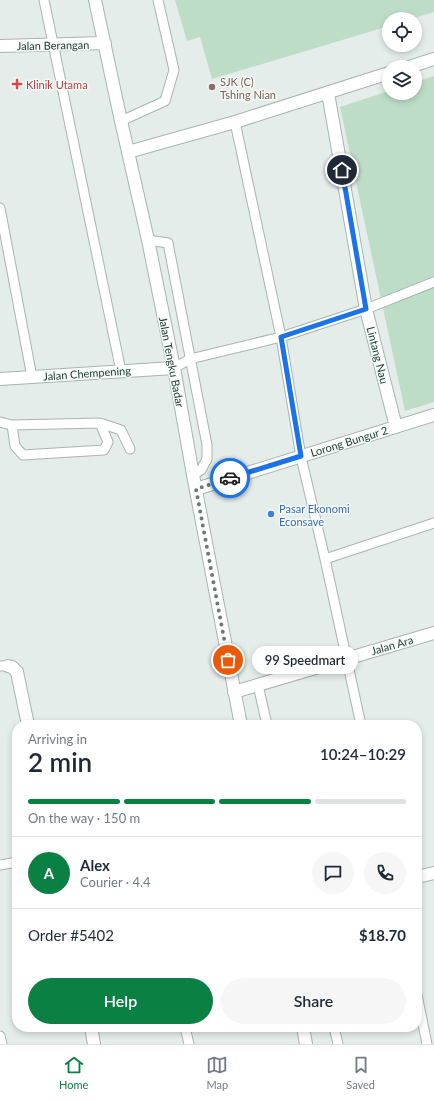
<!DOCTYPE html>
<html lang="en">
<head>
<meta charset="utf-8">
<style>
  :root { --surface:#fff; --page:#f6f6f7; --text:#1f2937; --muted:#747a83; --line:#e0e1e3; --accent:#0b8043 }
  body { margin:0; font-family:Lato,sans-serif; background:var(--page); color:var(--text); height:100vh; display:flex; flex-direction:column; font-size:15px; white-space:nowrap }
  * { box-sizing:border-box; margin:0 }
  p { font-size:13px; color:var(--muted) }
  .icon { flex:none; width:22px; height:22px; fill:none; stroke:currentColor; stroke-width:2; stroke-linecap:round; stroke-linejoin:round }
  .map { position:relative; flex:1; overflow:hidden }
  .panel { position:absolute; left:12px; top:720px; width:410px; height:312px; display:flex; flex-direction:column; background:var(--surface); border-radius:16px; box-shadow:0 2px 6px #0003 }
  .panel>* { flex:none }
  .buttons { position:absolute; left:382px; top:12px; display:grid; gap:8px }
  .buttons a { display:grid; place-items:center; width:40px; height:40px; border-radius:50%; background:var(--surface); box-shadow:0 2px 6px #0003; font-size:20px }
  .pin { position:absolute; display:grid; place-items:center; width:34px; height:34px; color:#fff; margin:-17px; border:2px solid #fff; border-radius:50%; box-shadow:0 1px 4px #0007 }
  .courier { position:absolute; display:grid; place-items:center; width:40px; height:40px; margin:-20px; border:3px solid #1a73e8; border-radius:50%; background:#fff; color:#222; box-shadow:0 1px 5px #0007 }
  .bubble { position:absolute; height:28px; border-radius:14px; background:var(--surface); box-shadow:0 2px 6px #0003; font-size:13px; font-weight:600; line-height:28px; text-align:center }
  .headline em { font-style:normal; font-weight:600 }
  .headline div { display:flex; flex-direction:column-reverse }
  .headline { display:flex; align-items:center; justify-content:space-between; height:68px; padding:0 16px }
  h1 { font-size:26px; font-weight:600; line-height:30px }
  .bar { display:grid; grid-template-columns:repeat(4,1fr); gap:6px 4px; align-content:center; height:48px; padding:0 16px }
  .bar i { height:5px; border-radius:3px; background:var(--line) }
  .bar .on { background:var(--accent) }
  .bar p { grid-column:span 4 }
  .line { display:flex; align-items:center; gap:10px; padding:0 16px; border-top:1px solid var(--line) }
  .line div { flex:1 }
  .round { display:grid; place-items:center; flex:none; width:42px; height:42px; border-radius:21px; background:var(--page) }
  .button { display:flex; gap:8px; margin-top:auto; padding:8px 16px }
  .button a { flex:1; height:46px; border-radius:24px; background:var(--accent); color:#fff; font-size:16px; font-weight:600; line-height:46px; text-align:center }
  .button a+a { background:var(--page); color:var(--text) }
  .dock { display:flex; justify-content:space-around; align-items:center; height:56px; border-top:1px solid var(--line); background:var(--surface); font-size:11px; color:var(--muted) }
  .dock a { display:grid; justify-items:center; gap:2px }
  .dock .on { color:var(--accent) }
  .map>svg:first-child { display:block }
  .grass { fill:#beddc7 }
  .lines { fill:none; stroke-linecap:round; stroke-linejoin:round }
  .service-casing { stroke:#a7b5b0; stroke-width:11 }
  .minor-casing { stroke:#a7b5b0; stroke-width:14 }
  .service { stroke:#fff; stroke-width:9 }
  .minor { stroke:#fff; stroke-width:12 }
  .done { stroke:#677b76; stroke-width:4; stroke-dasharray:0 7.2 }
  .route { stroke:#1a73e8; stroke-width:5 }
  .health-dot { fill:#e0444e; stroke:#f5faf7; stroke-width:1.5 }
  .education-dot { fill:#8d6e63; stroke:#f5faf7; stroke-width:1.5 }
  .shop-dot { fill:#3f7fe0; stroke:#f5faf7; stroke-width:1.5 }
  .labels { text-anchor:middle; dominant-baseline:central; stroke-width:3; stroke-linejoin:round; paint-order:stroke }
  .street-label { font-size:11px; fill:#243e38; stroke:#f5faf7 }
  .education-label { font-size:11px; fill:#785e54; stroke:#f5faf7; text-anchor:start }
  .health-label { font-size:11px; fill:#be3a42; stroke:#f5faf7; text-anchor:start }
  .shop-label { font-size:11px; fill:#366cbe; stroke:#f5faf7; text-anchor:start }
</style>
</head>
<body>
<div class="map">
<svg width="434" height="1044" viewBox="0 0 434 1044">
  <rect width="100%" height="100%" fill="#e4ede9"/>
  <path class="grass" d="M 175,0 L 434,0 L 434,12 L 411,19 L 389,19 L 389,26 L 212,79 L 200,37 L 187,41 Z
    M 434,76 L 434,402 L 405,411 L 340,107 L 389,91 L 389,93 L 415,93 L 415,82 Z"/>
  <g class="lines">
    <defs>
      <path id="service" d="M 44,0 L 121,371
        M 121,121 L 165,101 L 174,70 L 158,0
        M 235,122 L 281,337 L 301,457 L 325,559 L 361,725
        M 0,208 L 32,377
        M 148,240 L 168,243 L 207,445 L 207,459 L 201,470 L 193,475
        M 174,368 L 190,359 L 281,337 L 366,309 L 434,282
        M 0,422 L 12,425 L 100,423 L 121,430 L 130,449
        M 12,425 L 15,446 L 23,455 L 104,450 L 108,442 L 100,423
        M 325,559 L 434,523
        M 0,666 L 8,666
        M 258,685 L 267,725
        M 0,865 L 17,862
        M 417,995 L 427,1044
        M 185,1027 L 189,1044
        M 334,1027 L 338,1044
        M 0,1036 L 2,1044"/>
      <path id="minor" d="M 95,0 L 121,121 L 148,240 L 174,368 L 193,475 L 241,725
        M 0,46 L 105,43
        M 409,67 L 434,59
        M 328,93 L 366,309 L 396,427
        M 128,152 L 235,122 L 389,73
        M 0,379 L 174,368
        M 196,489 L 434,415
        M 8,666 L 12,667 L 17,672 L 28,725
        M 234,692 L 434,633
        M 417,877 L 434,873
        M 91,1027 L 94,1044
        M 303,1027 L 306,1044"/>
    </defs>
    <use href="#service" class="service-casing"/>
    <use href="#minor" class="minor-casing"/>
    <use href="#service" class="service"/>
    <use href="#minor" class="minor"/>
  </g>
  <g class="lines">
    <path class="done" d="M 228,660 L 196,489 L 230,478"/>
    <path class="route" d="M 230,478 L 301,456 L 281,337 L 366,309 L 342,170"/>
  </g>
  <path class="health-dot" d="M15 78h4v4h4v4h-4v4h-4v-4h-4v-4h4z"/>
  <circle class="education-dot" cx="212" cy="87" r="4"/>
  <circle class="shop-dot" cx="271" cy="514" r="4"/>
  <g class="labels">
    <g class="street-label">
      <text transform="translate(53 45) rotate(-1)">Jalan Berangan</text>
      <text transform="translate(378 355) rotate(76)">Lintang Nau</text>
      <text transform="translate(172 362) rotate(79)">Jalan Tengku Badar</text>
      <text transform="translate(87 373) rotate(-4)">Jalan Chempening</text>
      <text transform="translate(349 441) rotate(-17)">Lorong Bungur 2</text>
      <text transform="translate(392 645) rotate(-16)">Jalan Ara</text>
    </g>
    <g class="education-label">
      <text x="220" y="81">SJK (C)<tspan x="220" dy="13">Tshing Nian</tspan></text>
    </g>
    <g class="health-label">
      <text x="26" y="84">Klinik Utama</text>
    </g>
    <g class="shop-label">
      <text x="279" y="508">Pasar Ekonomi<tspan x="279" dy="13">Econsave</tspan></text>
    </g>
  </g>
</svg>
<div class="buttons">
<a><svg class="icon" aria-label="locate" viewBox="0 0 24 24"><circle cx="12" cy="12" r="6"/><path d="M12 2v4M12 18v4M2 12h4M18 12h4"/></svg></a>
<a><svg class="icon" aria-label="layers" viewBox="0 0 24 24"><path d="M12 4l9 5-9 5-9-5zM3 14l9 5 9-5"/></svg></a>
</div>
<div class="pin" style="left:228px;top:660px;background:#ea580c"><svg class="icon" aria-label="bag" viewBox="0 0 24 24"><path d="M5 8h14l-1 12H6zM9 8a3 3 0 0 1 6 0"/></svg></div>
<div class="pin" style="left:342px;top:170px;background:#1f2937"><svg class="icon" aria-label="home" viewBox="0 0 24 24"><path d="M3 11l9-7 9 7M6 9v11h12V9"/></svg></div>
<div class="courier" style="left:230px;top:478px"><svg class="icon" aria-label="car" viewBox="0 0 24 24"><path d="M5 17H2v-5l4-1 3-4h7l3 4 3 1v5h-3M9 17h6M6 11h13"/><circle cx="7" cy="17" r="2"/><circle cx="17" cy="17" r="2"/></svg></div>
<div class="bubble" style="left:252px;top:646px;width:106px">99 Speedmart</div>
<section class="panel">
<div class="headline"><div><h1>2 min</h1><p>Arriving in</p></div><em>10:24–10:29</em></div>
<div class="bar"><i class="on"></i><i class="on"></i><i class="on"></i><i></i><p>On the way · 150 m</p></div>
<div class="line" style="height:72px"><b class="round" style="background:var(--accent);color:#fff">A</b><div><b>Alex</b><p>Courier · 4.4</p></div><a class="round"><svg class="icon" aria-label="chat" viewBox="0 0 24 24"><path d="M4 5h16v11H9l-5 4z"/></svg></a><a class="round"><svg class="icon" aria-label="phone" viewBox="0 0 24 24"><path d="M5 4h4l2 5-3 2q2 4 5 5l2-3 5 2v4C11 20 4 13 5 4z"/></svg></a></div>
<div class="line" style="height:52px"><div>Order #5402</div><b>$18.70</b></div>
<div class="button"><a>Help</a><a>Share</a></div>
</section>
</div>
<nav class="dock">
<a class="on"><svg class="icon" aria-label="home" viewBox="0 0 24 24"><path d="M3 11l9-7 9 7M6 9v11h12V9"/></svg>Home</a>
<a><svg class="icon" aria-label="map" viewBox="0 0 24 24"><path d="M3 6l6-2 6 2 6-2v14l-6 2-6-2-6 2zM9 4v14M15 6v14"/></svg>Map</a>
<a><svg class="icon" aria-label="saved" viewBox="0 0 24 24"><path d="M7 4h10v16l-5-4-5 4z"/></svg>Saved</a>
</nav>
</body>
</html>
